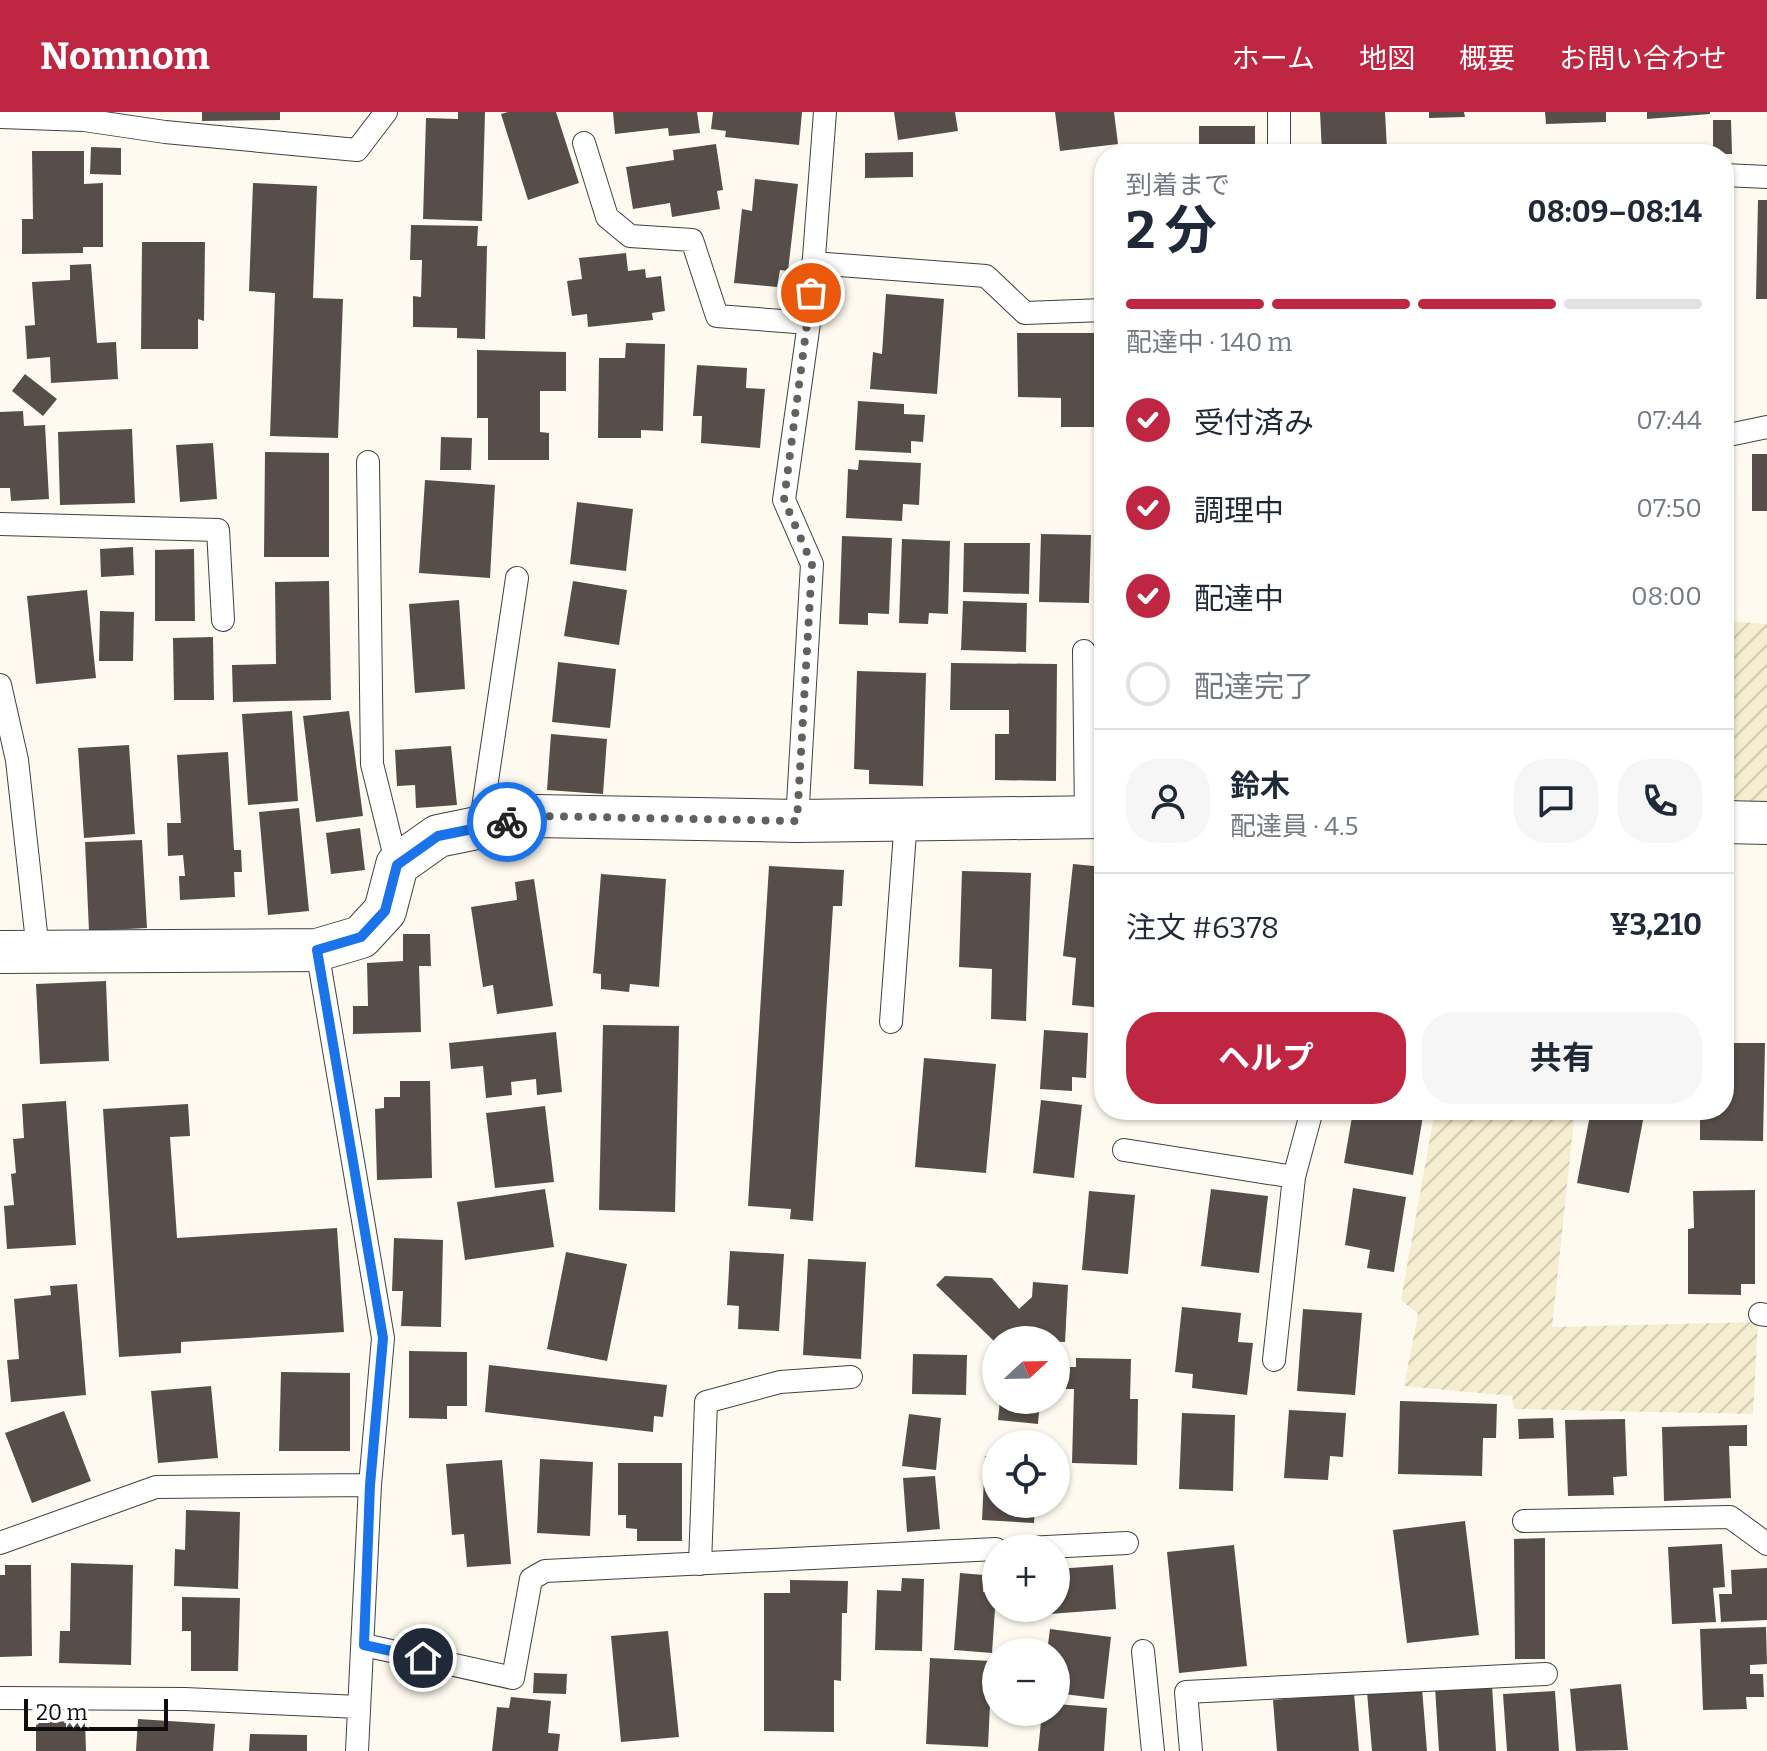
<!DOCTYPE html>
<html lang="ja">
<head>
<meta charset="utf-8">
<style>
  :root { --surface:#fff; --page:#f6f6f7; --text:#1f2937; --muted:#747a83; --line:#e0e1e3; --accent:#be2641 }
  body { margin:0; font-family:Bitter,"Noto Sans JP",serif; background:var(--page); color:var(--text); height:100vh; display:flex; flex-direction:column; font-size:30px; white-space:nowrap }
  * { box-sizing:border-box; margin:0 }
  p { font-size:26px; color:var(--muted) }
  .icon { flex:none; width:44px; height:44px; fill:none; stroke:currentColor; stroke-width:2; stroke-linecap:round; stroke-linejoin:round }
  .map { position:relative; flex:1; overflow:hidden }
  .sheet { position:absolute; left:1094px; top:32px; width:640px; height:976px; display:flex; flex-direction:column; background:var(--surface); border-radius:32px; box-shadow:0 2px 6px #0004 }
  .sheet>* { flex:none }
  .needle { width:52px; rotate:68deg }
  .buttons { position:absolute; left:982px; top:1214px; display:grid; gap:16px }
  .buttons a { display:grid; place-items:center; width:88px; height:88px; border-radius:50%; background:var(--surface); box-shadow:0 2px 6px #0004; font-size:40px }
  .scale { position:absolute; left:24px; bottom:20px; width:144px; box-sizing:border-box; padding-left:8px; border:4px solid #0e0e0e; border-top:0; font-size:22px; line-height:28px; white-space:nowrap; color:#0e0e0e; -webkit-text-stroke:6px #fff; paint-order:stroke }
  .pin { position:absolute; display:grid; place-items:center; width:68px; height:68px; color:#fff; margin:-34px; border:4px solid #fff; border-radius:50%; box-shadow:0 2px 8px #0007 }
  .courier { position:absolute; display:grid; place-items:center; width:80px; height:80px; margin:-40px; border:6px solid #1a73e8; border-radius:50%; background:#fff; color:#222; box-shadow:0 2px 10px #0007 }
  .head em { font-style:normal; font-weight:700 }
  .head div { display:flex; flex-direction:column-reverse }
  .head { display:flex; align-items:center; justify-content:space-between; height:136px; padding:0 32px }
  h1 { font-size:52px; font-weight:700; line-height:60px }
  .bar { display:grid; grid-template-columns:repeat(4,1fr); gap:12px 8px; align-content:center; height:96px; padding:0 32px }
  .bar i { height:10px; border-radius:6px; background:var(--line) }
  .bar .current { background:var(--accent) }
  .bar p { grid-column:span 4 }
  .line { display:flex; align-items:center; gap:20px; padding:0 32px; border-top:2px solid var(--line) }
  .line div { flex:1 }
  .round { display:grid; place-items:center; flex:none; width:84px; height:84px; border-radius:32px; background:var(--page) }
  ol { padding:0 32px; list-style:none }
  li { display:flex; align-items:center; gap:24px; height:88px }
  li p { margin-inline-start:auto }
  li .icon { padding:8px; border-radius:50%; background:var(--accent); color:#fff; stroke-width:4 }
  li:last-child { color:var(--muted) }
  li i { width:44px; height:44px; border:4px solid var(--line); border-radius:50% }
  .primary-button { display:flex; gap:16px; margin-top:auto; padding:16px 32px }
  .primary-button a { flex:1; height:92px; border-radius:32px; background:var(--accent); color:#fff; font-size:32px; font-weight:700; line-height:92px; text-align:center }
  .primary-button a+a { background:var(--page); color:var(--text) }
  header { display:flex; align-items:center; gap:48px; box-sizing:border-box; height:112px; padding:0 40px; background:var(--accent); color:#fff }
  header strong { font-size:38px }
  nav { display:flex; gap:44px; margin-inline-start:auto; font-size:28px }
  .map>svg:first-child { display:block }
  .farmland { fill:url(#farmland-furrows) }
  .building { fill:#574e4a }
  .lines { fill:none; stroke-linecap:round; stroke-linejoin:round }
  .lane-casing { stroke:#414141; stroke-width:24 }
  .street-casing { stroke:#414141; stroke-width:44 }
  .lane { stroke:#fff; stroke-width:22 }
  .street { stroke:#fff; stroke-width:42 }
  .done { stroke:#62615d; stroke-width:8; stroke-dasharray:0 14.4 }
  .route { stroke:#1a73e8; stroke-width:10 }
</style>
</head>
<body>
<header>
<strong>Nomnom</strong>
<nav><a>ホーム</a><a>地図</a><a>概要</a><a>お問い合わせ</a></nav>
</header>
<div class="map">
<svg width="1767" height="1639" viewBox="0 0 1767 1639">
  <defs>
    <pattern id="farmland-furrows" width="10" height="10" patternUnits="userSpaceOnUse" patternTransform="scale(2)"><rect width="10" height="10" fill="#f5edcf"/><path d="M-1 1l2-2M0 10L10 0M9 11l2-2" fill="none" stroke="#d1cab1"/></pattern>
  </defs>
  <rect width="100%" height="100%" fill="#fffaef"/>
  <path class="farmland" d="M 1724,509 L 1767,512 L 1767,711 L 1724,710 Z
    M 1435,998 L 1575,998 L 1552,1215 L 1758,1210 L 1753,1302 L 1514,1297 L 1512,1284 L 1404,1274 L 1418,1202 L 1401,1188 Z"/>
  <path class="building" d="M 202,0 L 280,0 L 280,8 L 202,9 Z
    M 458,0 L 485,0 L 482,109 L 423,107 L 426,6 L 458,7 Z
    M 508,0 L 556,0 L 579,71 L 528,88 L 501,2 Z
    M 613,0 L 697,0 L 700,21 L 669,24 L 668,16 L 615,22 Z
    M 713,0 L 802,0 L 799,33 L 725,25 L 726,19 L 711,17 Z
    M 894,0 L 955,0 L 958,19 L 898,28 Z
    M 1055,0 L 1114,0 L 1118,32 L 1060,39 Z
    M 1320,0 L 1385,0 L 1387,37 L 1322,41 Z
    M 1429,0 L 1464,0 L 1465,5 L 1429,6 Z
    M 1545,0 L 1606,0 L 1606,10 L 1546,12 Z
    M 1647,0 L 1710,0 L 1710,2 L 1647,7 Z
    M 1713,8 L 1731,8 L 1732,42 L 1713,42 Z
    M 1199,14 L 1255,14 L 1255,42 L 1199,42 Z
    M 716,32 L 723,78 L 717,79 L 720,97 L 672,105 L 670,91 L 633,97 L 626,55 L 674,48 L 673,38 Z
    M 91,35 L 121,36 L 121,63 L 90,62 Z
    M 32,39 L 84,39 L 84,72 L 103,71 L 103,135 L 83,135 L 83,141 L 22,142 L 22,107 L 33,107 Z
    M 913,40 L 913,65 L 865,66 L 865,41 Z
    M 755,67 L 798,72 L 788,159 L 780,158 L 777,175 L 734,171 L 742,97 L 752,99 Z
    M 253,71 L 317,74 L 313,186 L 343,187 L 338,326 L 270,324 L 275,181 L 249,179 Z
    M 1758,88 L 1767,88 L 1767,187 L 1756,187 Z
    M 411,113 L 478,114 L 477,134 L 487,134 L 485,227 L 457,226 L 457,216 L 413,215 L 413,184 L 421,185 L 422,148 L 410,148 Z
    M 142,130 L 205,130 L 204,209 L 198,207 L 198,237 L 141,237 Z
    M 626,141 L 628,159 L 645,157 L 646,166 L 661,164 L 665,199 L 652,201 L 653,208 L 588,215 L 587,202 L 572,204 L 567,169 L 582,167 L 579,146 Z
    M 91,152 L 97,231 L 116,230 L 118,267 L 51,271 L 50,245 L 27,247 L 25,214 L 35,213 L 32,170 L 70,168 L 70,153 Z
    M 886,182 L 944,187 L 937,282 L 870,277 L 873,240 L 882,242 Z
    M 1017,221 L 1094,221 L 1095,315 L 1061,315 L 1061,286 L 1018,285 Z
    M 626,231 L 665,232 L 663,319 L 641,318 L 641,326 L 598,326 L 599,246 L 625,246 Z
    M 477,238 L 566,240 L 566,279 L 540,279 L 540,320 L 549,321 L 549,348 L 488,348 L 488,306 L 477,306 Z
    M 697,253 L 747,256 L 746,276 L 765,277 L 760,336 L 701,331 L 702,304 L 693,304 Z
    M 25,262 L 57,287 L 43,304 L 12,279 Z
    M 858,289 L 904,292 L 904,302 L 925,303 L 923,330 L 911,329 L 911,341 L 855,338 Z
    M 23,299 L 24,314 L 45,313 L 49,387 L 11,389 L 10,376 L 0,376 L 0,300 Z
    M 132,317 L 135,391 L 60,393 L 58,320 Z
    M 441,325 L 472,326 L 471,358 L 440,358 Z
    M 213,331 L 217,387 L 180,390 L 176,333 Z
    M 265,340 L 329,341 L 329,445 L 264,445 Z
    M 1752,342 L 1767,342 L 1767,399 L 1752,399 Z
    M 859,348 L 921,351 L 919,393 L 903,392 L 902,409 L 846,406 L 848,357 L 858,358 Z
    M 425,368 L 495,373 L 490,466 L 419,461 Z
    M 577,390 L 633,397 L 626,459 L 570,452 Z
    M 1041,422 L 1091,423 L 1089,491 L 1039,490 Z
    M 842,424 L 892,426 L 889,502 L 868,501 L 868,513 L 839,512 Z
    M 902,427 L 950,429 L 948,502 L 929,501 L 928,512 L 899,511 Z
    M 964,431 L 1030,431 L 1029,482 L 963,480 Z
    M 133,435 L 134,463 L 101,465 L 100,437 Z
    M 194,437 L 195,509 L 155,509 L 155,438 Z
    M 329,469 L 331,588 L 233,590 L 232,553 L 276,552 L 275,470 Z
    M 573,469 L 627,478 L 619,533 L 564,524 Z
    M 87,478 L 96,566 L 36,572 L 27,484 Z
    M 459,488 L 465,577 L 415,581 L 409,492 Z
    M 963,489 L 1027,491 L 1026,540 L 961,538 Z
    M 100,499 L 134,500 L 133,549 L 99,549 Z
    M 213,525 L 214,588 L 174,588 L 173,526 Z
    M 558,550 L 616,557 L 610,616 L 552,610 Z
    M 951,551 L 1057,552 L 1056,669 L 995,668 L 995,622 L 1009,622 L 1009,598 L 950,598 Z
    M 857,559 L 926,561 L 923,674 L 869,672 L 869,658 L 854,657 Z
    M 292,599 L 298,689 L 248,693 L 242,602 Z
    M 349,599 L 363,704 L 316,710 L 303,604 Z
    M 551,622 L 607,627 L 603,682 L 547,678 Z
    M 129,633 L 135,722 L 84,726 L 78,636 Z
    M 451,634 L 457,693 L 416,696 L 415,673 L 397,674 L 395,638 Z
    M 228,640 L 234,738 L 241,738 L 242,760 L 234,760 L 235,785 L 180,788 L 179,764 L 185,764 L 183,743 L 168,744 L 167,711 L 181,711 L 177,643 Z
    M 299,696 L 309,799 L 268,803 L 259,700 Z
    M 360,716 L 365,758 L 331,762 L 326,721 Z
    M 142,728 L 147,816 L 89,819 L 85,730 Z
    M 1073,752 L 1104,755 L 1104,896 L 1072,893 L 1076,846 L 1063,844 Z
    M 769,754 L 844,758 L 842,794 L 833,794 L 813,1109 L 790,1107 L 791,1097 L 748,1094 Z
    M 962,759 L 1031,761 L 1026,909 L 991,907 L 992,857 L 959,855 Z
    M 601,762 L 666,767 L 659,875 L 630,872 L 629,880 L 601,877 L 601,862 L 593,861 Z
    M 534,767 L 553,894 L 497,902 L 493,873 L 483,875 L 471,795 L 517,788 L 515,770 Z
    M 403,822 L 430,822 L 431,854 L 419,854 L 421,920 L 353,922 L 353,894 L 368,894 L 367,851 L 403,849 Z
    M 106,869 L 109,949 L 40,952 L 36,872 Z
    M 603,913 L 679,914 L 675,1100 L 599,1098 Z
    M 1044,918 L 1088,921 L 1086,966 L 1072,965 L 1072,979 L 1040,977 Z
    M 556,920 L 562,980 L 537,983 L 536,967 L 511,970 L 512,983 L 486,986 L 483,954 L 451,957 L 449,931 Z
    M 1724,931 L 1765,931 L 1763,1029 L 1700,1028 L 1700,998 L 1724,998 Z
    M 924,946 L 996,952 L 986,1061 L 915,1055 Z
    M 400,969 L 430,969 L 432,1066 L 377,1068 L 375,997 L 384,996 L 384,985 L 400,985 Z
    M 1041,988 L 1082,993 L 1074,1066 L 1033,1061 Z
    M 66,989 L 76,1133 L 7,1137 L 4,1094 L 14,1093 L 11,1062 L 16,1061 L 13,1027 L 24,1026 L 22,992 Z
    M 188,992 L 190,1024 L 170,1025 L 177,1126 L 337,1116 L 344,1220 L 181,1230 L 181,1241 L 119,1245 L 103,997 Z
    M 545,994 L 554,1070 L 495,1076 L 486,1001 Z
    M 1122,998 L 1160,998 L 1159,1005 Z
    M 1364,998 L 1424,998 L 1413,1063 L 1344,1051 L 1352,1005 L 1363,1007 Z
    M 1591,998 L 1645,998 L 1629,1081 L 1577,1071 Z
    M 1353,1076 L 1406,1085 L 1394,1160 L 1367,1156 L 1370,1138 L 1345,1133 Z
    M 545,1077 L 554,1135 L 465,1148 L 457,1090 Z
    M 1211,1077 L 1268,1084 L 1259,1161 L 1201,1154 Z
    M 1755,1078 L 1755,1172 L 1741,1172 L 1741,1183 L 1688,1182 L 1688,1117 L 1694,1116 L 1693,1079 Z
    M 1089,1079 L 1135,1083 L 1128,1162 L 1082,1158 Z
    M 394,1126 L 443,1128 L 441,1215 L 401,1214 L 403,1179 L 392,1179 Z
    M 730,1139 L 784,1142 L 779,1219 L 738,1217 L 739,1194 L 727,1193 Z
    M 566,1140 L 627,1152 L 607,1249 L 547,1237 Z
    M 808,1147 L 866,1150 L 861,1247 L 803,1243 Z
    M 945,1164 L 992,1166 L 1019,1197 L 1032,1185 L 1033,1170 L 1068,1173 L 1065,1230 L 996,1228 L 996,1231 L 936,1173 Z
    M 77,1172 L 86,1283 L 11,1290 L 7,1248 L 19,1247 L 14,1187 L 51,1183 L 50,1174 Z
    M 1182,1195 L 1241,1201 L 1238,1230 L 1253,1231 L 1247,1283 L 1192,1276 L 1193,1262 L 1175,1260 Z
    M 1303,1197 L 1362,1201 L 1355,1283 L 1297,1279 Z
    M 409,1239 L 467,1240 L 467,1294 L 447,1294 L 447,1307 L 409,1306 Z
    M 913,1242 L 967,1243 L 966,1283 L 912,1282 Z
    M 1076,1246 L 1131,1247 L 1130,1287 L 1138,1287 L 1137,1353 L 1072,1351 L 1074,1277 L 1060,1277 L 1061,1255 L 1076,1255 Z
    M 489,1253 L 667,1273 L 663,1305 L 654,1304 L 653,1320 L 485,1300 Z
    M 281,1260 L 350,1261 L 350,1339 L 279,1339 Z
    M 211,1274 L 218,1346 L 158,1351 L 151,1279 Z
    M 1000,1288 L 1040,1288 L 1038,1312 L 998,1308 Z
    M 1400,1289 L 1497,1292 L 1496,1326 L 1483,1326 L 1482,1364 L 1398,1362 Z
    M 1289,1298 L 1346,1301 L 1343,1345 L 1330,1344 L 1328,1368 L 1284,1366 Z
    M 64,1299 L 91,1369 L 32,1391 L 5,1321 Z
    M 1182,1301 L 1235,1303 L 1233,1379 L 1179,1377 Z
    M 909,1302 L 941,1306 L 936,1358 L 902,1354 Z
    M 1553,1306 L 1554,1326 L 1519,1327 L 1518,1307 Z
    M 1625,1307 L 1627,1364 L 1613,1365 L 1614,1383 L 1568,1384 L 1565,1308 Z
    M 1747,1313 L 1747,1334 L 1729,1334 L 1731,1386 L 1664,1389 L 1662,1315 Z
    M 985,1344 L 996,1344 L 996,1392 L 1035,1392 L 1034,1411 L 982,1408 Z
    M 540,1347 L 593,1350 L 590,1424 L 537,1421 Z
    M 502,1348 L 511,1452 L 467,1455 L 464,1422 L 452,1423 L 446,1352 Z
    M 618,1351 L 682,1351 L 682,1429 L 637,1429 L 637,1417 L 626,1416 L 626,1403 L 618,1403 Z
    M 935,1364 L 940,1417 L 907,1420 L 903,1366 Z
    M 186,1398 L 240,1400 L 238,1477 L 174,1474 L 175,1437 L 185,1438 Z
    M 1465,1409 L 1479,1523 L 1407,1531 L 1393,1418 Z
    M 1545,1426 L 1545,1547 L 1515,1547 L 1514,1427 Z
    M 1722,1432 L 1725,1475 L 1713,1476 L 1716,1510 L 1672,1512 L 1668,1435 Z
    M 1234,1433 L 1247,1554 L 1179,1561 L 1167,1440 Z
    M 71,1451 L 133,1453 L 131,1553 L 59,1551 L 60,1519 L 70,1519 Z
    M 5,1453 L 31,1453 L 32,1544 L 0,1545 L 0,1463 L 5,1463 Z
    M 1113,1453 L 1116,1497 L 1036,1503 L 1035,1496 L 1056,1496 L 1056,1457 Z
    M 1767,1456 L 1767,1508 L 1721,1510 L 1719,1482 L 1732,1482 L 1731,1458 Z
    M 960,1461 L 984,1463 L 983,1480 L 996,1482 L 992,1541 L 954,1538 Z
    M 902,1466 L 924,1467 L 922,1539 L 875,1538 L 877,1478 L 901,1479 Z
    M 790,1468 L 848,1469 L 847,1501 L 842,1501 L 841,1569 L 834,1568 L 834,1620 L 764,1619 L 764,1481 L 790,1481 Z
    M 182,1485 L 240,1486 L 238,1559 L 191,1559 L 191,1519 L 182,1519 Z
    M 1766,1515 L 1767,1552 L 1750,1553 L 1750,1562 L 1763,1562 L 1764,1585 L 1746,1585 L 1747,1597 L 1703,1598 L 1700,1517 Z
    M 1050,1517 L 1111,1525 L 1104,1587 L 1056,1581 L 1056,1540 L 1047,1540 Z
    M 668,1519 L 679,1625 L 621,1630 L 611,1524 Z
    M 930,1546 L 992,1549 L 988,1635 L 926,1632 Z
    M 534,1561 L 567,1562 L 566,1582 L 533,1581 Z
    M 1621,1572 L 1628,1638 L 1576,1639 L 1570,1577 Z
    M 1492,1573 L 1496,1639 L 1439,1639 L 1435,1575 Z
    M 1422,1576 L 1427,1639 L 1372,1639 L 1367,1580 Z
    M 1555,1579 L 1559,1639 L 1507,1639 L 1503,1582 Z
    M 1354,1581 L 1359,1639 L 1277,1639 L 1273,1588 Z
    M 511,1585 L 551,1589 L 548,1621 L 560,1622 L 558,1639 L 492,1639 L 497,1595 L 509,1596 Z
    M 1056,1592 L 1107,1596 L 1104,1639 L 1038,1639 L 1042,1600 L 1056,1600 Z
    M 138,1607 L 215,1612 L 213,1639 L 136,1639 Z
    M 85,1609 L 86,1639 L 36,1639 L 36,1610 Z
    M 250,1622 L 307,1623 L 307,1639 L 249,1639 Z"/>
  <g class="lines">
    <defs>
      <path id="lane" d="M 0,5 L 84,8 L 165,20 L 357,38 L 386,0
        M 584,31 L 607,105 L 630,124 L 692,128 L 717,204 L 809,211
        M 1279,42 L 1279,0
        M 1724,63 L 1767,65
        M 813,151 L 986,164 L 1025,201 L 1104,198
        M 1724,324 L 1767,315
        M 368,350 L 372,652 L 397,753
        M 0,412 L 218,418 L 223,508
        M 1084,539 L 1086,705
        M 0,573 L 17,648 L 38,839
        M 797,709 L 812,452 L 784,388 L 809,211 L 825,0
        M 480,716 L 517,466
        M 317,838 L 383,1226 L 370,1373 L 357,1639
        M 891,910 L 906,707
        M 1124,1038 L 1294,1065
        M 1760,1202 L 1767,1203
        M 1274,1248 L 1294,1065 L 1312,998
        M 1524,1409 L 1730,1405 L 1767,1432
        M 0,1431 L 156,1375 L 370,1373
        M 1026,1436 L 1127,1431
        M 700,1452 L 706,1290 L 780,1270 L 851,1265
        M 364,1533 L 513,1566 L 531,1467 L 545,1459 L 996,1437
        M 1143,1539 L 1153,1639
        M 0,1586 L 185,1587 L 359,1595
        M 1191,1639 L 1186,1580 L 1546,1562"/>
      <path id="street" d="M 1724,710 L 1767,711
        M 0,840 L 317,838 L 361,825 L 385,799 L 397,753 L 438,724 L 536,704 L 797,709 L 1104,705"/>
    </defs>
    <use href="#lane" class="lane-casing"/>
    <use href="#street" class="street-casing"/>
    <use href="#lane" class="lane"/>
    <use href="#street" class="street"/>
  </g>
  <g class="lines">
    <path class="done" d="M 507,710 L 536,704 L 797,709 L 812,452 L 784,388 L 811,181"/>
    <path class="route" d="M 423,1546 L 364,1533 L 370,1373 L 383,1226 L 317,838 L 361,825 L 385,799 L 397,753 L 438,724 L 507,710"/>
  </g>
</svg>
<div class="buttons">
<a><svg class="needle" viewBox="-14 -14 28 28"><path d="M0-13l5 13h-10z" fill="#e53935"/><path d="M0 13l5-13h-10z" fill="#747a83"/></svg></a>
<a><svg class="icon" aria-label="locate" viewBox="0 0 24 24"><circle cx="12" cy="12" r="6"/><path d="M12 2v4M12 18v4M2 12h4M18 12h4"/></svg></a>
<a>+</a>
<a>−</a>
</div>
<div class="scale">20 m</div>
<div class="pin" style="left:811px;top:181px;background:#ea580c"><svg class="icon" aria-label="bag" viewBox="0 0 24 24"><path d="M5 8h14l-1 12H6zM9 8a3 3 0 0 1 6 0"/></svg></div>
<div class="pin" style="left:423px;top:1546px;background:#1f2937"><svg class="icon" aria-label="home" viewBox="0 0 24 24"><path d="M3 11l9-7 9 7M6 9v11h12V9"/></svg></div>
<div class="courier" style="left:507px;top:710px"><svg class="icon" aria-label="bike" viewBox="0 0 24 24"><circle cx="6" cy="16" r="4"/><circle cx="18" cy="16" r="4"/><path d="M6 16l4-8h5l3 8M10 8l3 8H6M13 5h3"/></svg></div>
<section class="sheet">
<div class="head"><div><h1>2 分</h1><p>到着まで</p></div><em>08:09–08:14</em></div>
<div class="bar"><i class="current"></i><i class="current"></i><i class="current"></i><i></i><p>配達中 · 140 m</p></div>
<ol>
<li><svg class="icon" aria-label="check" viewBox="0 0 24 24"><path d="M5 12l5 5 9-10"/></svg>受付済み<p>07:44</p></li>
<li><svg class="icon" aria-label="check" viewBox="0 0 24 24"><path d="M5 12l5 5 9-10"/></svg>調理中<p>07:50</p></li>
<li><svg class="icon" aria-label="check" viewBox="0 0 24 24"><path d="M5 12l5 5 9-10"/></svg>配達中<p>08:00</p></li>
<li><i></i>配達完了</li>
</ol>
<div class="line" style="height:144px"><a class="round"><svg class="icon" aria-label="person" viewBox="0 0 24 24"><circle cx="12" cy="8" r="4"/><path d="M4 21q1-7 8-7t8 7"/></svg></a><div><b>鈴木</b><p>配達員 · 4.5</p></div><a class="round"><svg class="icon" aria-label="chat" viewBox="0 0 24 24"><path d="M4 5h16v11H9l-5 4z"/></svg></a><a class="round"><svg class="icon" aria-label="phone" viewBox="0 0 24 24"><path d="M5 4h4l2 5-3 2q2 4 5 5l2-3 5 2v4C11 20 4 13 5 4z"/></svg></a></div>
<div class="line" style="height:104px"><div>注文 #6378</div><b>¥3,210</b></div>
<div class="primary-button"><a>ヘルプ</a><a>共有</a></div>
</section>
</div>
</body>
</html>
